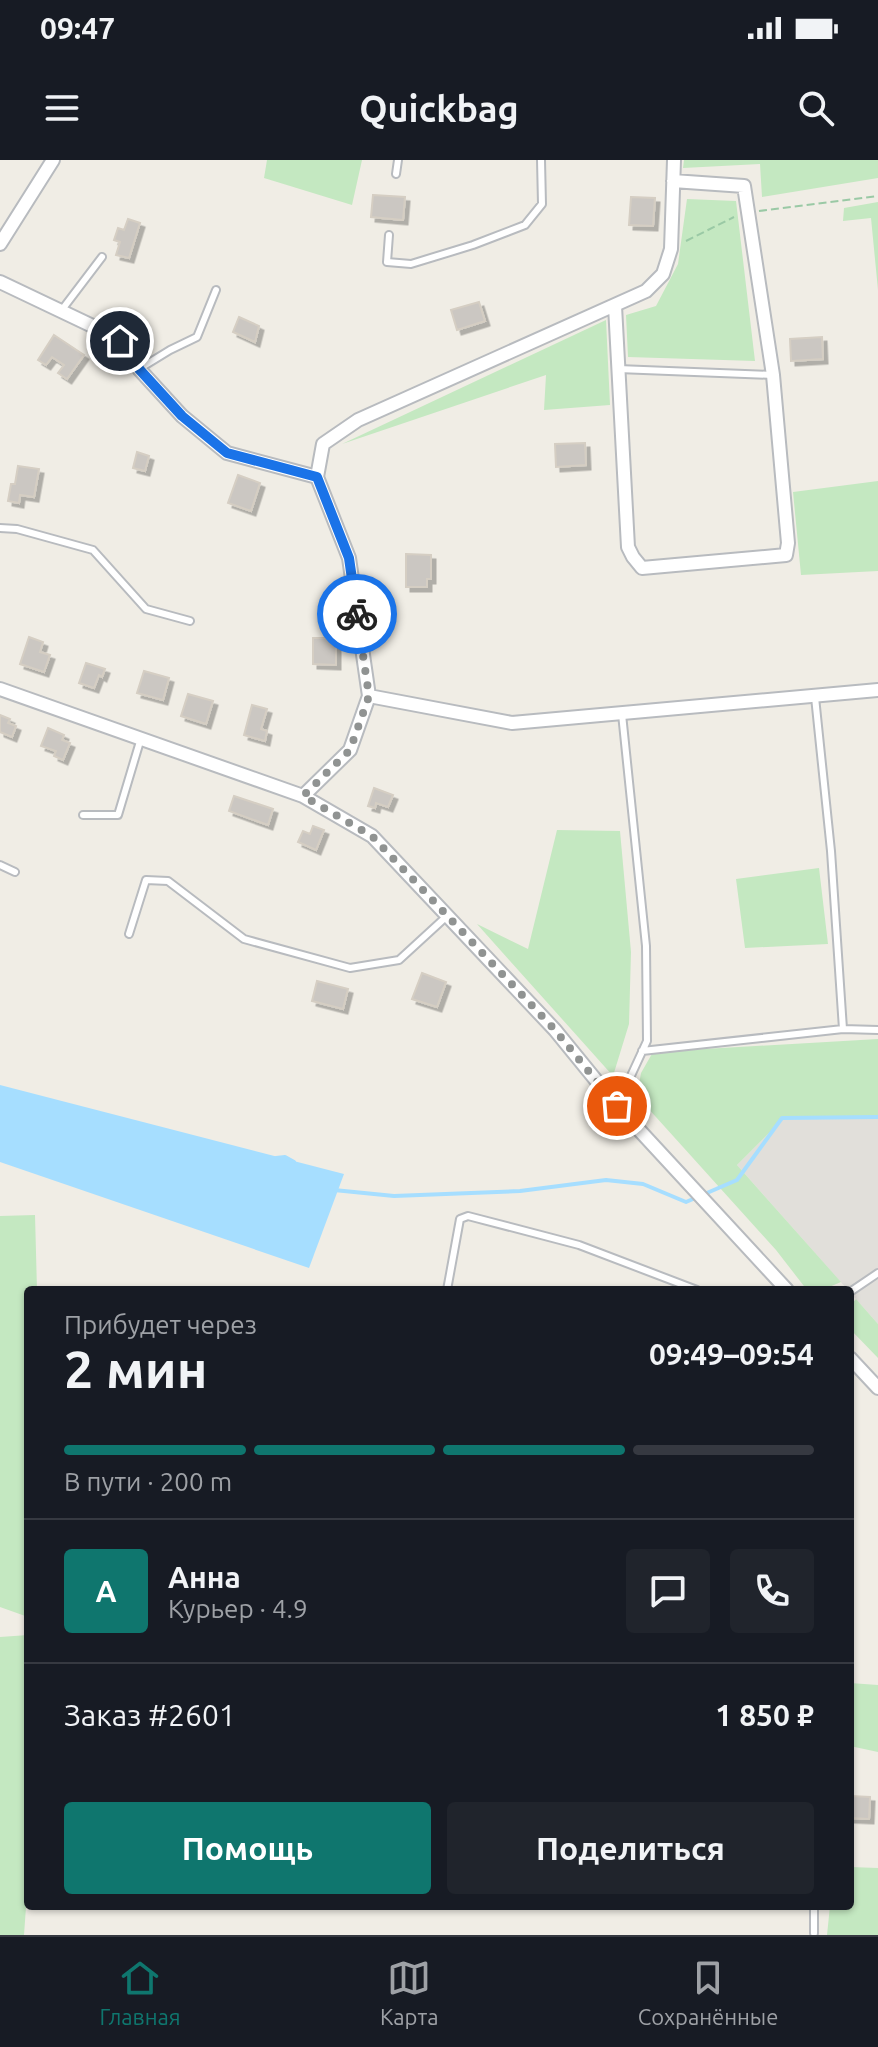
<!DOCTYPE html>
<html lang="ru">
<head>
<meta charset="utf-8">
<style>
  :root { --surface:#171b24; --page:#20242c; --text:#f1f3f6; --muted:#9ea1a6; --line:#363941; --accent:#0f766e }
  body { margin:0; font-family:Ubuntu,sans-serif; background:var(--page); color:var(--text); height:100vh; display:flex; flex-direction:column; font-size:30px; white-space:nowrap }
  * { box-sizing:border-box; margin:0 }
  p { font-size:26px; color:var(--muted) }
  .icon { flex:none; width:44px; height:44px; fill:none; stroke:currentColor; stroke-width:2; stroke-linecap:round; stroke-linejoin:round }
  .map { position:relative; flex:1; overflow:hidden }
  .panel { position:absolute; left:24px; top:1126px; width:830px; height:624px; display:flex; flex-direction:column; background:var(--surface); border-radius:8px; box-shadow:0 2px 6px #0004 }
  .panel>* { flex:none }
  .pin { position:absolute; display:grid; place-items:center; width:68px; height:68px; color:#fff; margin:-34px; border:4px solid #fff; border-radius:50%; box-shadow:0 2px 8px #0007 }
  .courier { position:absolute; display:grid; place-items:center; width:80px; height:80px; margin:-40px; border:6px solid #1a73e8; border-radius:50%; background:#fff; color:#222; box-shadow:0 2px 10px #0007 }
  .head em { font-style:normal; font-weight:700 }
  .head div { display:flex; flex-direction:column-reverse }
  .head { display:flex; align-items:center; justify-content:space-between; height:136px; padding:0 40px }
  h1 { font-size:52px; font-weight:700; line-height:60px }
  .bar { display:grid; grid-template-columns:repeat(4,1fr); gap:12px 8px; align-content:center; height:96px; padding:0 40px }
  .bar i { height:10px; border-radius:6px; background:var(--line) }
  .bar .active { background:var(--accent) }
  .bar p { grid-column:span 4 }
  .line { display:flex; align-items:center; gap:20px; padding:0 40px; border-top:2px solid var(--line) }
  .line div { flex:1 }
  .round { display:grid; place-items:center; flex:none; width:84px; height:84px; border-radius:8px; background:var(--page) }
  .primary-button { display:flex; gap:16px; margin-top:auto; padding:16px 40px }
  .primary-button a { flex:1; height:92px; border-radius:8px; background:var(--accent); color:#fff; font-size:32px; font-weight:700; line-height:92px; text-align:center }
  .primary-button a+a { background:var(--page); color:var(--text) }
  .status { display:flex; justify-content:space-between; align-items:center; height:56px; padding:0 40px; background:var(--surface); direction:ltr }
  .status svg { height:22px; fill:currentColor }
  header { display:flex; justify-content:space-between; align-items:center; height:104px; padding:0 40px; background:var(--surface); font-size:36px; font-weight:700 }
  .tab-bar { display:flex; justify-content:space-around; align-items:center; height:112px; border-top:2px solid var(--line); background:var(--surface); font-size:22px; color:var(--muted) }
  .tab-bar a { display:grid; justify-items:center; gap:4px }
  .tab-bar .active { color:var(--accent) }
  .map>svg:first-child { display:block }
  .industrial { fill:#e1dfda }
  .green { fill:#c4e8c1 }
  .water { fill:#a6deff }
  .lines { fill:none; stroke-linecap:round; stroke-linejoin:round }
  .stream { stroke:#a6deff; stroke-width:4 }
  .building { fill:#cbc7c2; stroke:#d5cec3; stroke-width:2; filter:url(#shadow) }
  .lane-casing { stroke:#b8bbbf; stroke-width:10 }
  .street-casing { stroke:#b8bbbf; stroke-width:16 }
  .path { stroke:#9ac9a5; stroke-width:2; stroke-dasharray:8 4; stroke-linecap:butt }
  .lane { stroke:#fff; stroke-width:6 }
  .street { stroke:#fff; stroke-width:12 }
  .done { stroke:#909392; stroke-width:8; stroke-dasharray:0 14.4 }
  .route { stroke:#1a73e8; stroke-width:10 }
</style>
</head>
<body>
<div class="status"><b>09:47</b><svg viewBox="0 0 49 12"><path d="M0 12V9h3v3zM5 12V6h3v6zM10 12V3h3v9zM15 12V0h3v12zM26 1h20v11H26zM47 4h2v5h-2z"/></svg></div>
<header><svg class="icon" aria-label="menu" viewBox="0 0 24 24"><path d="M4 6h16M4 12h16M4 18h16"/></svg>Quickbag<svg class="icon" aria-label="search" viewBox="0 0 24 24"><circle cx="10" cy="10" r="6"/><path d="M15 15l6 6"/></svg></header>
<div class="map">
<svg width="878" height="1775" viewBox="0 0 878 1775">
  <defs>
    <filter id="shadow"><feDropShadow dx="4.5" dy="4.5" stdDeviation="0" flood-color="#0004"/></filter>
  </defs>
  <rect width="100%" height="100%" fill="#f0ede5"/>
  <path class="industrial" d="M 878,956 L 878,1164 L 737,1005 L 784,958 Z"/>
  <path class="green" d="M 267,0 L 362,0 L 352,45 L 264,18 Z
    M 684,0 L 878,0 L 878,18 L 762,37 L 760,4 L 683,8 Z
    M 687,39 L 736,41 L 755,201 L 628,197 L 626,155 L 656,146 L 678,104 Z
    M 878,42 L 878,130 L 871,58 L 843,61 L 844,48 Z
    M 606,160 L 610,245 L 544,250 L 546,215 L 342,284 Z
    M 878,321 L 878,411 L 801,415 L 793,332 Z
    M 557,670 L 620,671 L 631,792 L 629,864 L 613,916 L 477,764 L 528,789 Z
    M 819,708 L 828,784 L 745,788 L 736,719 Z
    M 878,879 L 878,956 L 784,958 L 737,1005 L 841,1122 L 822,1130 L 807,1130 L 776,1090 L 637,936 L 641,913 L 653,892 Z
    M 35,1055 L 37,1130 L 28,1130 L 28,1457 L 0,1447 L 0,1056 Z
    M 856,1139 L 878,1164 L 878,1198 L 850,1169 L 850,1146 Z
    M 28,1475 L 28,1719 L 24,1775 L 0,1775 L 0,1477 Z
    M 850,1523 L 878,1525 L 878,1592 L 850,1586 Z
    M 850,1707 L 878,1708 L 878,1775 L 827,1775 L 830,1746 L 850,1746 Z"/>
  <path class="water" d="M 0,925 L 344,1014 L 309,1108 L 0,1002 Z"/>
  <g class="lines">
    <path class="stream" d="M 276,998 L 285,997 L 294,1002
      M 334,1030 L 394,1036 L 520,1031 L 606,1020 L 643,1024 L 686,1042 L 737,1020 L 782,958 L 878,957"/>
  </g>
  <path class="building" d="M 373,35 L 405,37 L 403,60 L 371,57 Z
    M 631,37 L 655,38 L 653,66 L 629,65 Z
    M 128,59 L 140,63 L 129,98 L 116,95 L 120,82 L 114,80 L 118,68 L 124,70 Z
    M 479,142 L 485,161 L 457,170 L 451,150 Z
    M 239,157 L 259,166 L 255,182 L 233,172 Z
    M 54,175 L 84,195 L 67,219 L 58,213 L 64,205 L 52,197 L 46,205 L 38,200 Z
    M 822,177 L 823,199 L 791,201 L 790,179 Z
    M 585,283 L 586,305 L 556,307 L 555,284 Z
    M 137,292 L 149,296 L 145,311 L 133,308 Z
    M 18,306 L 39,309 L 34,337 L 20,335 L 19,343 L 8,341 L 11,324 L 15,324 Z
    M 238,315 L 260,323 L 251,351 L 228,343 Z
    M 406,394 L 431,395 L 431,419 L 427,419 L 427,427 L 406,427 Z
    M 29,477 L 43,482 L 40,492 L 50,495 L 44,512 L 20,504 Z
    M 313,478 L 336,478 L 336,505 L 313,504 Z
    M 86,503 L 105,509 L 102,517 L 99,515 L 94,528 L 79,523 Z
    M 144,511 L 169,518 L 163,540 L 137,533 Z
    M 188,534 L 213,541 L 206,564 L 181,556 Z
    M 252,545 L 267,549 L 261,569 L 267,571 L 265,581 L 244,575 Z
    M 0,555 L 10,559 L 8,563 L 16,566 L 12,577 L 0,572 Z
    M 48,568 L 64,575 L 62,580 L 70,583 L 63,600 L 54,596 L 56,591 L 41,586 Z
    M 374,628 L 393,635 L 388,647 L 376,643 L 375,648 L 368,646 Z
    M 234,636 L 273,649 L 268,665 L 229,651 Z
    M 313,666 L 324,670 L 316,690 L 298,682 L 303,671 L 310,674 Z
    M 422,813 L 446,822 L 437,847 L 412,839 Z
    M 317,821 L 348,829 L 343,849 L 312,841 Z
    M 850,1636 L 870,1637 L 869,1659 L 850,1658 Z"/>
  <g class="lines">
    <defs>
      <path id="lane" d="M 396,14 L 398,0
        M 389,75 L 387,102 L 411,104 L 473,85 L 525,65 L 542,44 L 541,0
        M 61,151 L 102,97
        M 139,209 L 170,190 L 197,177 L 216,130
        M 618,209 L 773,215
        M 0,368 L 17,369 L 93,390 L 146,449 L 190,461
        M 83,655 L 118,655 L 141,578
        M 0,705 L 15,712
        M 129,774 L 146,720 L 168,721 L 244,779 L 350,808 L 399,800 L 447,756
        M 843,869 L 878,870
        M 642,891 L 843,869 L 831,691 L 815,537
        M 617,946 L 647,881 L 646,786 L 622,554
        M 447,1130 L 460,1059 L 468,1056 L 579,1085 L 697,1130
        M 850,1132 L 878,1113
        M 814,1746 L 814,1773"/>
      <path id="street" d="M 0,84 L 53,0
        M 0,122 L 103,171 L 136,191 L 139,209 L 182,256 L 227,293 L 317,317 L 349,398 L 369,536 L 350,590 L 303,636
        M 615,146 L 628,387 L 633,397 L 642,408 L 786,395 L 788,383 L 773,215 L 744,26 L 673,21
        M 317,317 L 323,284 L 358,260 L 646,131 L 663,114 L 671,89 L 674,0
        M 0,529 L 303,636 L 372,676 L 555,870 L 617,946 L 787,1130
        M 369,536 L 512,563 L 878,530
        M 850,1198 L 878,1228"/>
    </defs>
    <use href="#lane" class="lane-casing"/>
    <use href="#street" class="street-casing"/>
    <path class="path" d="M 759,51 L 878,36
      M 686,81 L 734,57"/>
    <use href="#lane" class="lane"/>
    <use href="#street" class="street"/>
  </g>
  <g class="lines">
    <path class="done" d="M 357,454 L 369,536 L 350,590 L 303,636 L 372,676 L 555,870 L 617,946"/>
    <path class="route" d="M 120,181 L 136,191 L 139,209 L 182,256 L 227,293 L 317,317 L 349,398 L 357,454"/>
  </g>
</svg>
<div class="pin" style="left:617px;top:946px;background:#ea580c"><svg class="icon" aria-label="bag" viewBox="0 0 24 24"><path d="M5 8h14l-1 12H6zM9 8a3 3 0 0 1 6 0"/></svg></div>
<div class="pin" style="left:120px;top:181px;background:#1f2937"><svg class="icon" aria-label="home" viewBox="0 0 24 24"><path d="M3 11l9-7 9 7M6 9v11h12V9"/></svg></div>
<div class="courier" style="left:357px;top:454px"><svg class="icon" aria-label="bike" viewBox="0 0 24 24"><circle cx="6" cy="16" r="4"/><circle cx="18" cy="16" r="4"/><path d="M6 16l4-8h5l3 8M10 8l3 8H6M13 5h3"/></svg></div>
<section class="panel">
<div class="head"><div><h1>2 мин</h1><p>Прибудет через</p></div><em>09:49–09:54</em></div>
<div class="bar"><i class="active"></i><i class="active"></i><i class="active"></i><i></i><p>В пути · 200 m</p></div>
<div class="line" style="height:144px"><b class="round" style="background:var(--accent);color:#fff">А</b><div><b>Анна</b><p>Курьер · 4.9</p></div><a class="round"><svg class="icon" aria-label="chat" viewBox="0 0 24 24"><path d="M4 5h16v11H9l-5 4z"/></svg></a><a class="round"><svg class="icon" aria-label="phone" viewBox="0 0 24 24"><path d="M5 4h4l2 5-3 2q2 4 5 5l2-3 5 2v4C11 20 4 13 5 4z"/></svg></a></div>
<div class="line" style="height:104px"><div>Заказ #2601</div><b>1 850 ₽</b></div>
<div class="primary-button"><a>Помощь</a><a>Поделиться</a></div>
</section>
</div>
<nav class="tab-bar">
<a class="active"><svg class="icon" aria-label="home" viewBox="0 0 24 24"><path d="M3 11l9-7 9 7M6 9v11h12V9"/></svg>Главная</a>
<a><svg class="icon" aria-label="map" viewBox="0 0 24 24"><path d="M3 6l6-2 6 2 6-2v14l-6 2-6-2-6 2zM9 4v14M15 6v14"/></svg>Карта</a>
<a><svg class="icon" aria-label="saved" viewBox="0 0 24 24"><path d="M7 4h10v16l-5-4-5 4z"/></svg>Сохранённые</a>
</nav>
</body>
</html>
